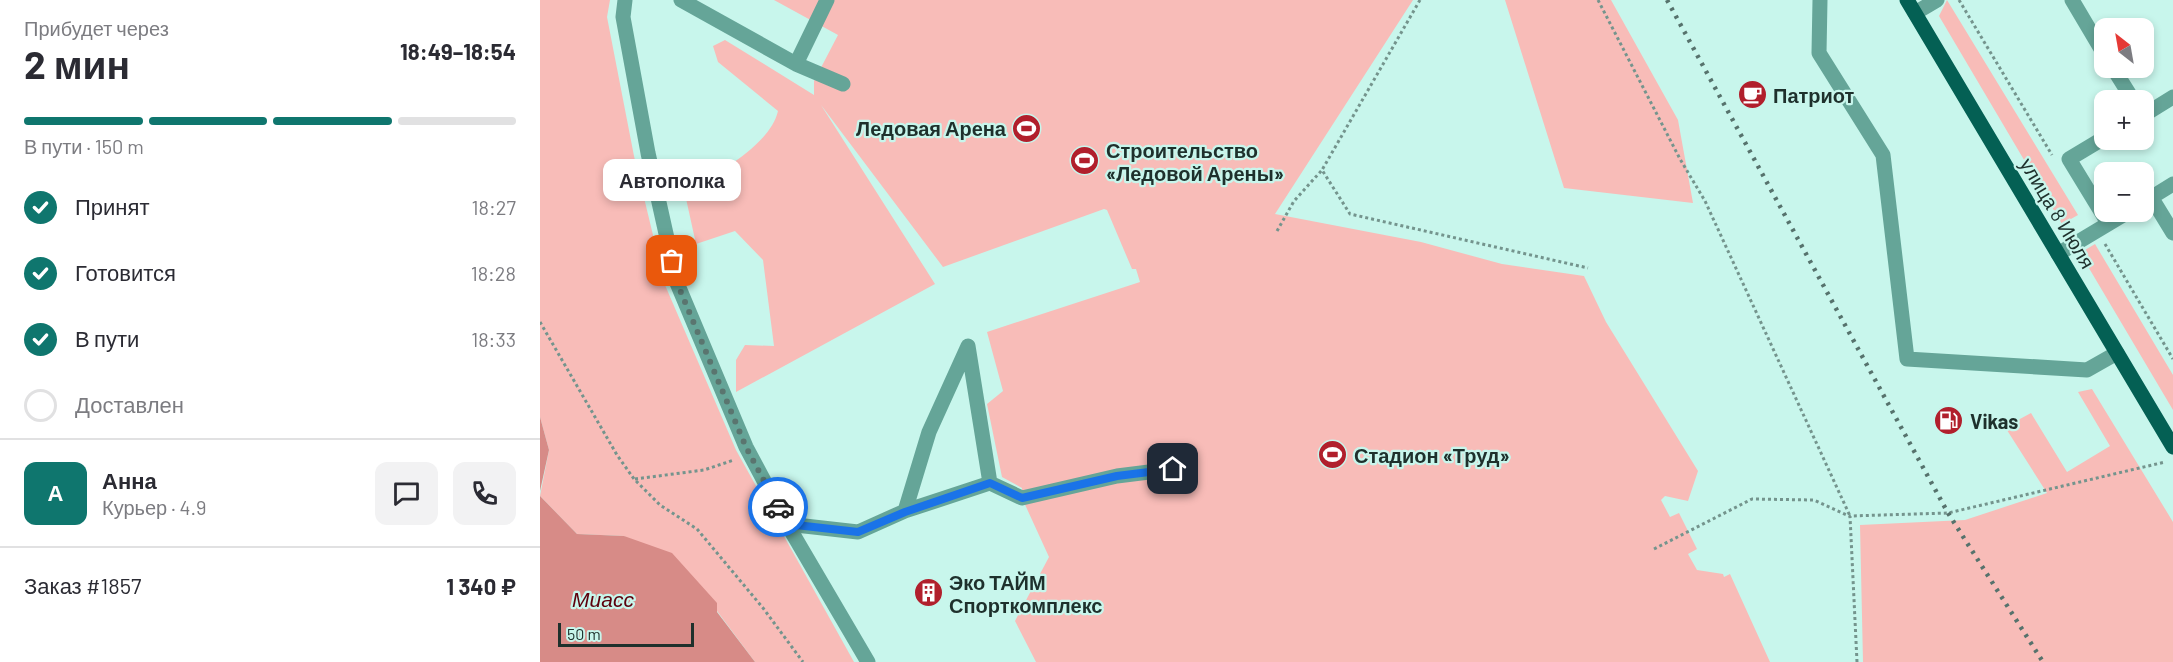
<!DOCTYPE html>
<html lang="ru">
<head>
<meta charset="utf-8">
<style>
  :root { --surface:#fff; --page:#f2f2f3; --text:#2b2b33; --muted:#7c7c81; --line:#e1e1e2; --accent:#0f766e }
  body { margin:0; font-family:Barlow,sans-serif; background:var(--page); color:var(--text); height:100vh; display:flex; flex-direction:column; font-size:22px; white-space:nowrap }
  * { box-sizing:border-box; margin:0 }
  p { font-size:20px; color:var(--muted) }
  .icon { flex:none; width:33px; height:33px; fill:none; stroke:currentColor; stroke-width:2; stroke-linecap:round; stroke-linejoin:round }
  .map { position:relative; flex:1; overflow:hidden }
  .drawer { display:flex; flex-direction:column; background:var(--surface); width:540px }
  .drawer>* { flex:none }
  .needle { width:39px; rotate:329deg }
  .buttons { position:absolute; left:1554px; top:18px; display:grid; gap:12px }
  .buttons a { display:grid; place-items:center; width:60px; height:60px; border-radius:12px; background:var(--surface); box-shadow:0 3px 9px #0003; font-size:30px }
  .scale { position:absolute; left:18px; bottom:15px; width:136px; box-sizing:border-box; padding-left:6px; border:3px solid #1e302c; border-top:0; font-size:16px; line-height:21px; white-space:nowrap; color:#1e302c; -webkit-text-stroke:4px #c8f6ec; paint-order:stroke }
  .pin { position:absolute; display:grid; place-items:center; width:51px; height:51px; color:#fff; margin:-26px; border-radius:12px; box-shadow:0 3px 9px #0006 }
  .courier { position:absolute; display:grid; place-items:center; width:60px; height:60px; margin:-30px; border:4px solid #1a73e8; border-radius:50%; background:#fff; color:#222; box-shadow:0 2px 8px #0007 }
  .bubble { position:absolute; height:42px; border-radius:12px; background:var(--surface); box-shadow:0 3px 9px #0003; font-size:20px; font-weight:700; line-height:42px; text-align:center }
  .overview em { font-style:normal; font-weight:700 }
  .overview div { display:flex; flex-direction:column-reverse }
  .overview { display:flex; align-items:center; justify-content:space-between; height:102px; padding:0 24px }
  h1 { font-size:39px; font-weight:700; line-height:45px }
  .bar { display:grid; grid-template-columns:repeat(4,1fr); gap:9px 6px; align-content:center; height:72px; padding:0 24px }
  .bar i { height:8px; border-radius:4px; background:var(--line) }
  .bar .selected { background:var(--accent) }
  .bar p { grid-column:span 4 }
  .line { display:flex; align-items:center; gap:15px; padding:0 24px; border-top:2px solid var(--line) }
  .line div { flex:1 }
  .round { display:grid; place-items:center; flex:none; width:63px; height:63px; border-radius:12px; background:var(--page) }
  ol { padding:0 24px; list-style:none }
  li { display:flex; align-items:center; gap:18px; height:66px }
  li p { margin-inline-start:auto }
  li .icon { padding:6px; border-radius:50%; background:var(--accent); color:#fff; stroke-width:4 }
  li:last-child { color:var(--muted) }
  li i { width:33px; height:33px; border:3px solid var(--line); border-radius:50% }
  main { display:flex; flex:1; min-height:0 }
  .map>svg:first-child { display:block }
  .green { fill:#f8bcb8 }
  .water { fill:#d78b87 }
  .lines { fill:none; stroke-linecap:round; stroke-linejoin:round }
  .path { stroke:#74948d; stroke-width:3; stroke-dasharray:3 3; stroke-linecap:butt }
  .minor { stroke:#65a598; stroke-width:15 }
  .major { stroke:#046054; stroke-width:15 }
  .rail { stroke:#56726c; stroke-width:4.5; stroke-dasharray:3 6; stroke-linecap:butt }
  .done { stroke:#5a756f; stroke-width:6; stroke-dasharray:0 10.8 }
  .route { stroke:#1a73e8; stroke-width:8 }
  .labels { text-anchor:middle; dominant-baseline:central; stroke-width:4.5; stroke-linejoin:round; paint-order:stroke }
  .poi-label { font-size:20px; font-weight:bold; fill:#1e302c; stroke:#c8f6ec; text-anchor:start }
  .street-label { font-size:20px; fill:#1e302c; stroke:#c8f6ec }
  .water-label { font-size:21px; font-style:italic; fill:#5d000c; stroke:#c8f6ec }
</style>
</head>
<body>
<main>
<section class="drawer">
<div class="overview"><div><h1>2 мин</h1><p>Прибудет через</p></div><em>18:49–18:54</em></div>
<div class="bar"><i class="selected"></i><i class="selected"></i><i class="selected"></i><i></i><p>В пути · 150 m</p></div>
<ol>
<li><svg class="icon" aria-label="check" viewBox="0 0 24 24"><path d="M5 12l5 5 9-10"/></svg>Принят<p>18:27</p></li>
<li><svg class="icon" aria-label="check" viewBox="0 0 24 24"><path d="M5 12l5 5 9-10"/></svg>Готовится<p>18:28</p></li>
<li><svg class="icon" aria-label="check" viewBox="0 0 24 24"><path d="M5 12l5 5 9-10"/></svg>В пути<p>18:33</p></li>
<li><i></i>Доставлен</li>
</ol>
<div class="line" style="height:108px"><b class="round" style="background:var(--accent);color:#fff">А</b><div><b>Анна</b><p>Курьер · 4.9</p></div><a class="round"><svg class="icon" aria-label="chat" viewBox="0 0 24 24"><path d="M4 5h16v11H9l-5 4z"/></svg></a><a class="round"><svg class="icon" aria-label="phone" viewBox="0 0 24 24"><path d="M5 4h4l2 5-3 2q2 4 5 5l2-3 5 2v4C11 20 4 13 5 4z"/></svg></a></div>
<div class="line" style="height:78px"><div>Заказ #1857</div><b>1 340 ₽</b></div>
</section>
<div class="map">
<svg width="1633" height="662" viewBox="0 0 1633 662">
  <rect width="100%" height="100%" fill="#c8f6ec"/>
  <path class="green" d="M 0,0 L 70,0 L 67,17 L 94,156 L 125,285 L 196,450 L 314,662 L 215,662 L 177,611 L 84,536 L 37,534 L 0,496 L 9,450 L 0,417 Z
    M 234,0 L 873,0 L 735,214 L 881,242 L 962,264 L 1044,276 L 1066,322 L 1158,471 L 1148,501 L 1125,496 L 1121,500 L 1130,517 L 1139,513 L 1157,549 L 1148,554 L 1157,570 L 1183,574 L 1184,577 L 1190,574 L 1230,662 L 496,662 L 475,621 L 509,557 L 482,498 L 482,488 L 462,477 L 447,404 L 463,391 L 447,332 L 600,282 L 596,269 L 592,269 L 567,210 L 564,209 L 403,267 L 281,105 L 395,284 L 196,392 L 196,360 L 205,345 L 234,346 L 223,260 L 195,231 L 156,244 L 145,194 C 175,174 230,146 238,111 L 178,62 L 173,46 L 185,40 L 274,95 L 274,81 L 298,35 Z
    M 965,0 L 1071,0 L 1138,120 L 1153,203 L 1024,188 Z
    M 1407,0 L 1538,215 L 1522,224 L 1399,16 Z
    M 1555,244 L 1633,375 L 1633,410 L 1540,253 Z
    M 1552,389 L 1633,522 L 1633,662 L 1323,662 L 1320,525 L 1425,520 L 1507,493 L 1465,427 L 1491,413 L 1527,472 L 1570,446 L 1538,392 Z"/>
  <path class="water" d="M 0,417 L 9,450 L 0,491 Z
    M 0,496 L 37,534 L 84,536 L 132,553 L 177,603 L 177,612 L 215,662 L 0,662 Z"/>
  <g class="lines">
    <path class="path" d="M 880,0 L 782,170 L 810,214 L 1048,268
      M 1058,0 L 1140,159 L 1165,201 L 1310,516
      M 1419,0 L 1512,155
      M 737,231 L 754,201 L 782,170
      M 1565,244 L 1633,359
      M 0,322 L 77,455 L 94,479 L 120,505 L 157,529 L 223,608 L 263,662
      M 95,479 L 164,470 L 194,460
      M 1114,549 L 1212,499 L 1274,500 L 1309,516
      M 1317,662 L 1310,516 L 1408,513 L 1625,462"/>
    <path class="minor" d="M 85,0 L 83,17 L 108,153 L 137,283 L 206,447 L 247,524 L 328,662
      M 141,0 L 256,64 L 303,84
      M 1280,0 L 1279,53 L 1343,155 L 1367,359 L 1547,370 L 1577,353
      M 1532,0 L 1564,54
      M 1375,13 L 1397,0
      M 256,64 L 287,0
      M 1573,68 L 1593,100
      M 1604,115 L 1633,97
      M 1564,138 L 1529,159 L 1568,223
      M 1611,197 L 1633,233
      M 1604,202 L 1633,184
      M 1518,254 L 1588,212
      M 365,511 L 389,432 L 428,346 L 450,483
      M 247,524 L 318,532 L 365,511 L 450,483 L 482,498 L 577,476 L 633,469"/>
    <path class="major" d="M 1367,0 L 1633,447"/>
    <path class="rail" d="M 1127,0 L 1408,513 L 1503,662"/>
  </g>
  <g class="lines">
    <path class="done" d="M 132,261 L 137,283 L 206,447 L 238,507"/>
    <path class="route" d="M 238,507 L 247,524 L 318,532 L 365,512 L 450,483 L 482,498 L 577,476 L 633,469"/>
  </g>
  <defs>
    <symbol id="cafe-disc" viewBox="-11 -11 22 22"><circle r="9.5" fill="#b11f2c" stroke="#c8f6ec"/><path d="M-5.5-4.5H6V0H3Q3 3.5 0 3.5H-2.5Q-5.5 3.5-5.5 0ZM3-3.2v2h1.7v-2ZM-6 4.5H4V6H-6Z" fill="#fff"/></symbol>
    <symbol id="stadium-disc" viewBox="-11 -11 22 22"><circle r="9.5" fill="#b11f2c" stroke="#c8f6ec"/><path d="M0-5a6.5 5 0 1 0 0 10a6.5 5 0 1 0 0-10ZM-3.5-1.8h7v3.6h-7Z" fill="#fff"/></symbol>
    <symbol id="fuel-disc" viewBox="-11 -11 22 22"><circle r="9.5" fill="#b11f2c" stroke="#c8f6ec"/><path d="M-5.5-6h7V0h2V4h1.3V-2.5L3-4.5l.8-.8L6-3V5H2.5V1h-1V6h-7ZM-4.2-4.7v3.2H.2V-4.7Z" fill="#fff"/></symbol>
    <symbol id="building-disc" viewBox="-11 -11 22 22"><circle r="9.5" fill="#b11f2c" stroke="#c8f6ec"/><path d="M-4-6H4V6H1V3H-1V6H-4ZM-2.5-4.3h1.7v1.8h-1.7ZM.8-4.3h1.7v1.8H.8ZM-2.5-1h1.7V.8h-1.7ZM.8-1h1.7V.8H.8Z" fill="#fff"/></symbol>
  </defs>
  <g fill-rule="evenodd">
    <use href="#cafe-disc" x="1196" y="78" width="33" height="33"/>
    <use href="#stadium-disc" x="470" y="112" width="33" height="33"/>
    <use href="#stadium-disc" x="528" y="144" width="33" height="33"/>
    <use href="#fuel-disc" x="1392" y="404" width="33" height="33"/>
    <use href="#stadium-disc" x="776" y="438" width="33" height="33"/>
    <use href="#building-disc" x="372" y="576" width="33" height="33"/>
  </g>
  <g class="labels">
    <g class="poi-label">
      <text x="1233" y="95">Патриот</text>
      <text x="466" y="128" text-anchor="end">Ледовая Арена</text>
      <text x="566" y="150">Строительство<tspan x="566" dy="23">«Ледовой Арены»</tspan></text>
      <text x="1430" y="421">Vikas</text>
      <text x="814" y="455">Стадион «Труд»</text>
      <text x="409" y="582">Эко ТАЙМ<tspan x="409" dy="23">Спорткомплекс</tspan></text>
    </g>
    <g class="street-label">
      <text transform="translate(1518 213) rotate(59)">улица 8 Июля</text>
    </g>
    <g class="water-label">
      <text x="63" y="598">Миасс</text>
    </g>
  </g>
</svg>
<div class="buttons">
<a><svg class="needle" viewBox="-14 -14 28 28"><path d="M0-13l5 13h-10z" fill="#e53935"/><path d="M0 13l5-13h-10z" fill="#7c7c81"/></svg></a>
<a>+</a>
<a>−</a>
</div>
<div class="scale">50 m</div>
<div class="pin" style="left:132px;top:261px;background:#ea580c"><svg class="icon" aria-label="bag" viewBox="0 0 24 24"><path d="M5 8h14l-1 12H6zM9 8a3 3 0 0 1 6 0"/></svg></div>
<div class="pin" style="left:633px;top:469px;background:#1f2937"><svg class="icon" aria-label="home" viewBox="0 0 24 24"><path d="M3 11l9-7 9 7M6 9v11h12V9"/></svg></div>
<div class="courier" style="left:238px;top:507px"><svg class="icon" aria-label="car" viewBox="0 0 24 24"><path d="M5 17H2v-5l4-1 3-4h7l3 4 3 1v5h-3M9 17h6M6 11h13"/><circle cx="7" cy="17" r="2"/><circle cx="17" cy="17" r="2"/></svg></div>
<div class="bubble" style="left:63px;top:159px;width:138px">Автополка</div>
</div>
</main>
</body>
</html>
